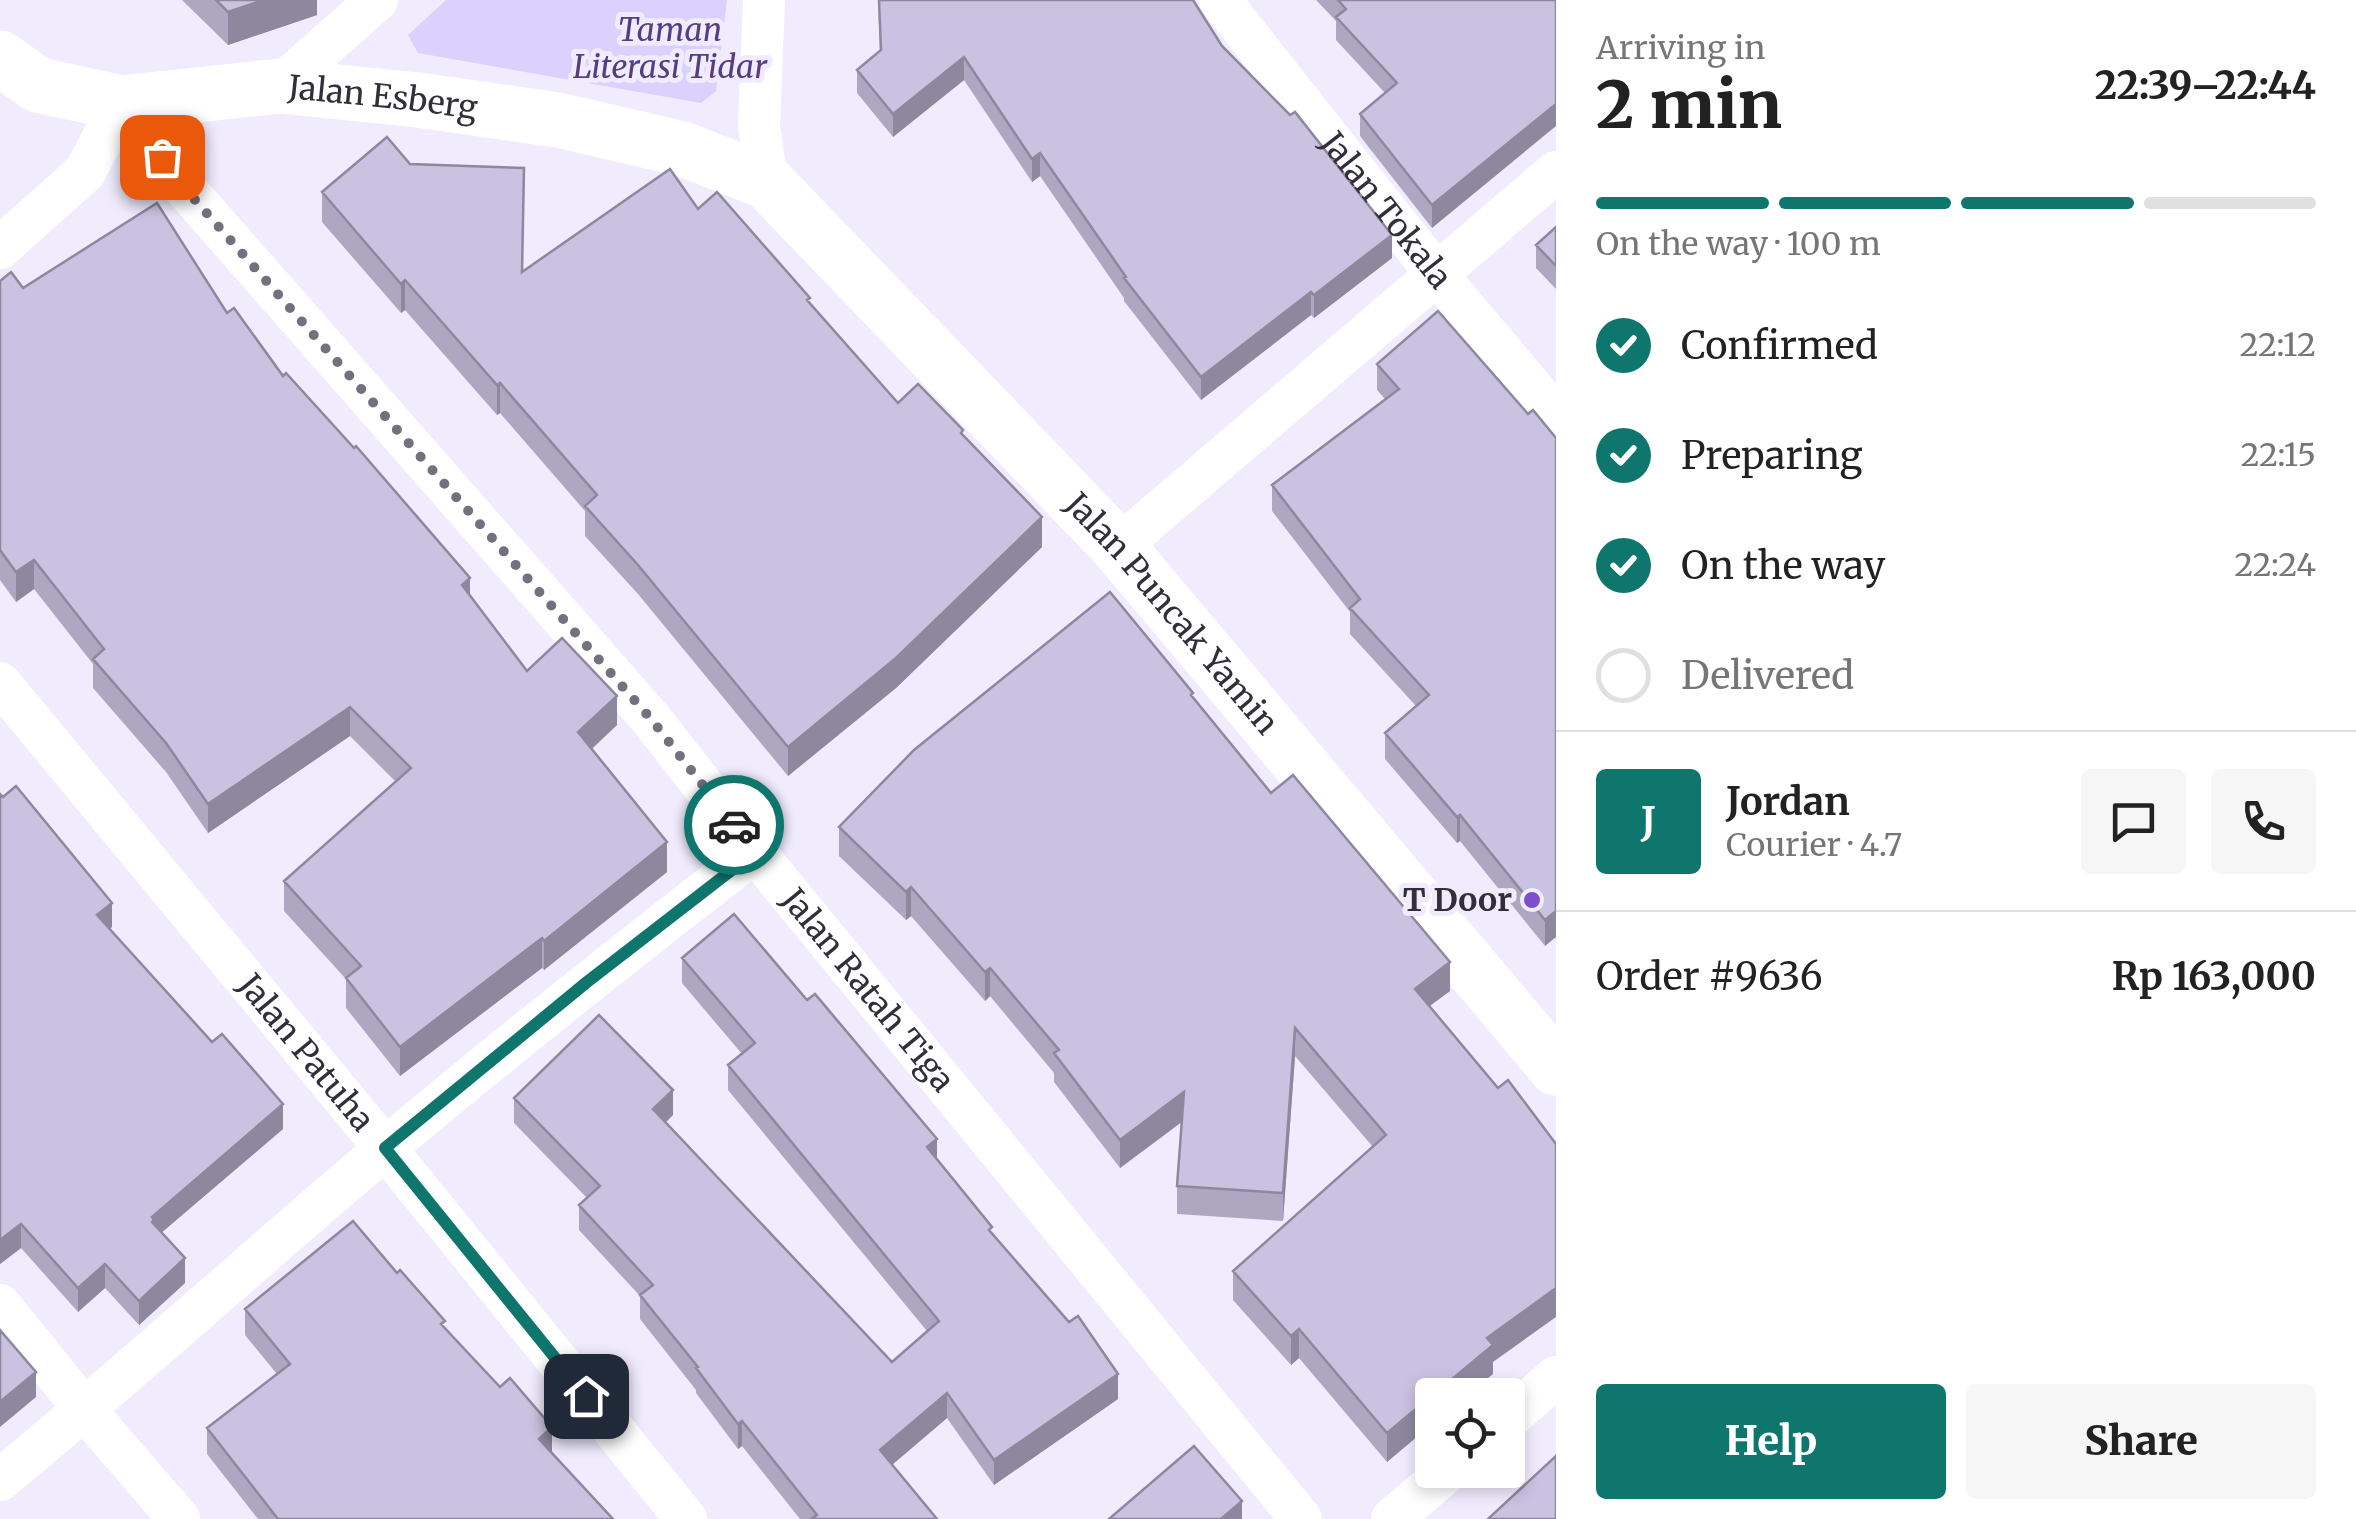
<!DOCTYPE html>
<html lang="en">
<head>
<meta charset="utf-8">
<style>
  :root { --surface:#fff; --page:#f6f6f6; --text:#222; --muted:#767676; --line:#e0e0e0; --accent:#0f766e }
  body { margin:0; font-family:Merriweather,serif; background:var(--page); color:var(--text); height:100vh; display:flex; flex-direction:column; font-size:38px; white-space:nowrap }
  * { box-sizing:border-box; margin:0 }
  p { font-size:32px; color:var(--muted) }
  .icon { flex:none; width:55px; height:55px; fill:none; stroke:currentColor; stroke-width:2; stroke-linecap:round; stroke-linejoin:round }
  .map { position:relative; flex:1; overflow:hidden }
  .details { display:flex; flex-direction:column; background:var(--surface); width:800px }
  .details>* { flex:none }
  .fabs { position:absolute; left:1415px; top:1378px; display:grid; gap:20px }
  .fabs a { display:grid; place-items:center; width:110px; height:110px; border-radius:10px; background:var(--surface); box-shadow:0 5px 15px #0003; font-size:50px }
  .pin { position:absolute; display:grid; place-items:center; width:85px; height:85px; color:#fff; margin:-42px; border-radius:20px; box-shadow:0 5px 15px #0006 }
  .courier { position:absolute; display:grid; place-items:center; width:100px; height:100px; margin:-50px; border:8px solid #0f766e; border-radius:50%; background:#fff; color:#222; box-shadow:0 2px 12px #0007 }
  .overview em { font-style:normal; font-weight:800 }
  .overview div { display:flex; flex-direction:column-reverse }
  .overview { display:flex; align-items:center; justify-content:space-between; height:170px; padding:0 40px }
  h1 { font-size:65px; font-weight:800; line-height:75px }
  .bar { display:grid; grid-template-columns:repeat(4,1fr); gap:15px 10px; align-content:center; height:120px; padding:0 40px }
  .bar i { height:12px; border-radius:8px; background:var(--line) }
  .bar .selected { background:var(--accent) }
  .bar p { grid-column:span 4 }
  .line { display:flex; align-items:center; gap:25px; padding:0 40px; border-top:2px solid var(--line) }
  .line div { flex:1 }
  .round { display:grid; place-items:center; flex:none; width:105px; height:105px; border-radius:10px; background:var(--page) }
  ol { padding:0 40px; list-style:none }
  li { display:flex; align-items:center; gap:30px; height:110px }
  li p { margin-inline-start:auto }
  li .icon { padding:10px; border-radius:50%; background:var(--accent); color:#fff; stroke-width:4 }
  li:last-child { color:var(--muted) }
  li i { width:55px; height:55px; border:5px solid var(--line); border-radius:50% }
  .cta { display:flex; gap:20px; margin-top:auto; padding:20px 40px }
  .cta a { flex:1; height:115px; border-radius:10px; background:var(--accent); color:#fff; font-size:40px; font-weight:800; line-height:115px; text-align:center }
  .cta a+a { background:var(--page); color:var(--text) }
  main { display:flex; flex:1; min-height:0 }
  .map>svg:first-child { display:block }
  .park { fill:#dbd0fe }
  .lines { fill:none; stroke-linecap:round; stroke-linejoin:round }
  .street { stroke:#fff; stroke-width:42 }
  .secondary { stroke:#fff; stroke-width:55 }
  .wall { fill:#aea7c2 }
  .shaded-wall { fill:#8d889e }
  .building { fill:#cac2e1; stroke:#8d889e; stroke-width:2.5 }
  .done { stroke:#74717f; stroke-width:10; stroke-dasharray:0 18 }
  .route { stroke:#0f766e; stroke-width:12 }
  .poi-dot { fill:#7b50c8; stroke:#f0ecfe; stroke-width:4 }
  .labels { text-anchor:middle; dominant-baseline:central; stroke-width:10; stroke-linejoin:round; paint-order:stroke }
  .park-label { font-size:32px; font-style:italic; fill:#553d84; stroke:#f0ecfe }
  .street-label { font-size:32px; fill:#322f3a; stroke:#f0ecfe }
  .poi-label { font-size:32px; font-weight:bold; fill:#322f3a; stroke:#f0ecfe; text-anchor:end }
</style>
</head>
<body>
<main>
<div class="map">
<svg width="1556" height="1519" viewBox="0 0 1556 1519">
  <rect width="100%" height="100%" fill="#f0ecfe"/>
  <path class="park" d="M 446,0 L 727,0 L 716,91 L 701,103 L 418,53 L 408,35 Z"/>
  <g class="lines">
    <g class="street">
      <path d="M 764,0 L 759,126 L 767,182"/>
      <path id="s1" d="M 1220,0 L 1438,276 L 1556,416"/>
      <path d="M 280,86 L 377,0"/>
      <path id="s2" d="M 0,248 L 85,172 L 121,103 L 182,185 L 651,719 L 755,852 L 1301,1519"/>
      <path d="M 1118,547 L 1556,172"/>
      <path id="s3" d="M 0,683 L 385,1148 L 686,1519"/>
      <path d="M 0,1305 L 85,1410 L 179,1519"/>
      <path d="M 1508,1419 L 1556,1377"/>
      <path d="M 0,1480 C 131,1372 257,1257 387,1147 C 507,1046 631,948 755,852"/>
      <path d="M 1392,1519 L 1449,1470"/>
    </g>
    <path class="secondary" id="s4" d="M 0,58 L 38,85 L 121,103 L 280,86 L 418,100 L 558,120 L 683,149 L 767,182 L 1118,547 L 1556,1068"/>
  </g>
  <path class="wall" d="M 182,0 L 317,0 L 317,15 L 228,45 Z
    M 878,0 L 1193,0 L 1222,46 L 1392,258 L 1314,318 L 1311,315 L 1201,400 L 1124,301 L 1124,298 L 1040,176 L 1032,182 L 964,80 L 893,137 L 857,93 L 857,70 L 880,51 Z
    M 1316,0 L 1556,0 L 1432,228 L 1360,136 L 1360,114 L 1385,93 L 1336,40 L 1336,21 Z
    M 410,164 L 524,197 L 522,272 L 698,209 L 810,303 L 898,403 L 963,435 L 1042,547 L 896,688 L 788,776 L 638,594 L 585,536 L 585,511 L 500,413 L 497,415 L 405,310 L 401,313 L 322,222 L 322,192 Z
    M 1556,227 L 1556,289 L 1536,268 L 1536,245 Z
    M 0,281 L 23,288 L 227,313 L 470,595 L 527,671 L 617,725 L 592,749 L 667,872 L 544,970 L 542,968 L 400,1076 L 346,1008 L 346,979 L 284,911 L 284,881 L 396,782 L 350,736 L 208,833 L 166,772 L 93,688 L 93,664 L 34,589 L 16,602 L 0,580 Z
    M 1377,364 L 1528,414 L 1556,438 L 1545,946 L 1460,841 L 1457,843 L 1385,759 L 1385,733 L 1416,706 L 1350,634 L 1350,612 L 1272,511 L 1272,485 L 1385,399 L 1377,390 Z
    M 1193,697 L 1271,793 L 1450,991 L 1429,1006 L 1493,1362 L 1493,1374 L 1432,1395 L 1432,1424 L 1387,1462 L 1299,1358 L 1291,1365 L 1233,1300 L 1233,1271 L 1373,1147 L 1295,1056 L 1283,1221 L 1177,1214 L 1177,1186 L 1182,1122 L 1120,1168 L 1054,1082 L 1054,1073 L 990,996 L 985,1001 L 911,916 L 906,920 L 839,856 L 839,827 Z
    M 0,794 L 112,927 L 109,929 L 283,1129 L 161,1233 L 185,1283 L 139,1325 L 105,1288 L 78,1312 L 21,1248 L 0,1264 Z
    M 682,958 L 937,1160 L 1118,1399 L 994,1485 L 947,1418 L 892,1465 L 937,1519 L 800,1519 L 742,1446 L 738,1449 L 696,1393 L 696,1390 L 640,1319 L 640,1296 L 579,1230 L 579,1205 L 587,1198 L 514,1123 L 514,1098 L 673,1115 L 666,1122 L 892,1362 L 927,1331 L 728,1090 L 728,1065 L 742,1054 L 682,983 Z
    M 245,1309 L 445,1329 L 552,1453 L 613,1519 L 258,1519 L 207,1454 L 207,1428 L 277,1374 L 245,1335 Z"/>
  <path class="shaded-wall" d="M 264,0 L 317,0 L 317,15 L 228,45 L 228,12 Z
    M 964,57 L 964,80 L 893,137 L 893,114 Z
    M 1556,104 L 1556,126 L 1432,228 L 1432,205 Z
    M 1040,153 L 1040,176 L 1032,182 L 1032,159 Z
    M 1392,235 L 1392,258 L 1314,318 L 1314,295 Z
    M 405,280 L 405,310 L 401,313 L 401,284 Z
    M 1311,292 L 1311,315 L 1201,400 L 1201,377 Z
    M 500,383 L 500,413 L 497,415 L 497,385 Z
    M 1042,517 L 1042,547 L 896,688 L 788,776 L 788,747 Z
    M 34,560 L 34,589 L 16,602 L 16,572 Z
    M 470,578 L 470,608 L 462,585 Z
    M 617,696 L 617,725 L 578,761 L 578,732 Z
    M 350,707 L 350,736 L 208,833 L 208,804 Z
    M 1460,815 L 1460,841 L 1457,843 L 1457,817 Z
    M 667,842 L 667,872 L 544,970 L 544,941 Z
    M 911,887 L 911,916 L 906,920 L 906,892 Z
    M 112,903 L 112,927 L 97,940 L 97,915 Z
    M 1556,911 L 1556,937 L 1545,946 L 1545,920 Z
    M 542,938 L 542,968 L 400,1076 L 400,1047 Z
    M 1450,962 L 1450,991 L 1415,1017 L 1415,989 Z
    M 990,968 L 990,996 L 985,1001 L 985,972 Z
    M 1295,1028 L 1295,1056 L 1283,1221 L 1283,1193 Z
    M 673,1090 L 673,1115 L 653,1134 L 653,1109 Z
    M 1184,1092 L 1184,1120 L 1120,1168 L 1120,1140 Z
    M 283,1104 L 283,1129 L 154,1239 L 152,1217 Z
    M 937,1139 L 937,1164 L 927,1147 Z
    M 21,1224 L 21,1248 L 0,1264 L 0,1240 Z
    M 185,1258 L 185,1283 L 139,1325 L 139,1301 Z
    M 105,1264 L 105,1288 L 78,1312 L 78,1288 Z
    M 1556,1288 L 1556,1317 L 1493,1362 L 1493,1374 L 1467,1395 L 1433,1395 L 1487,1338 Z
    M 1299,1329 L 1299,1358 L 1291,1365 L 1291,1336 Z
    M 36,1372 L 36,1397 L 0,1427 L 0,1402 Z
    M 1118,1374 L 1118,1399 L 994,1485 L 994,1460 Z
    M 947,1393 L 947,1418 L 880,1475 L 880,1450 Z
    M 1432,1396 L 1432,1424 L 1387,1462 L 1387,1433 Z
    M 742,1421 L 742,1446 L 738,1449 L 738,1424 Z
    M 552,1427 L 552,1453 L 539,1439 Z
    M 1242,1501 L 1242,1519 L 1221,1519 Z"/>
  <path class="building" d="M 216,0 L 264,0 L 228,12 Z
    M 879,0 L 1193,0 L 1222,46 L 1290,115 L 1295,112 L 1392,235 L 1314,295 L 1311,292 L 1201,377 L 1124,278 L 1126,277 L 1040,153 L 1032,159 L 964,57 L 893,114 L 857,70 L 881,50 Z
    M 1338,0 L 1556,0 L 1556,104 L 1432,205 L 1360,114 L 1397,83 L 1336,17 L 1346,9 Z
    M 387,137 L 410,164 L 524,168 L 522,272 L 670,169 L 698,209 L 717,192 L 810,298 L 807,300 L 898,403 L 918,384 L 963,430 L 961,433 L 1042,517 L 896,658 L 788,747 L 638,565 L 585,506 L 597,495 L 500,383 L 497,385 L 405,280 L 401,284 L 322,192 Z
    M 157,203 L 227,313 L 234,308 L 283,376 L 286,373 L 354,448 L 356,446 L 470,578 L 462,585 L 527,671 L 562,638 L 617,696 L 578,732 L 667,842 L 544,941 L 542,938 L 400,1047 L 346,978 L 361,966 L 284,881 L 411,768 L 350,707 L 208,804 L 166,743 L 93,659 L 104,649 L 34,560 L 16,572 L 0,550 L 0,281 L 11,272 L 23,288 Z
    M 1556,227 L 1556,266 L 1536,245 Z
    M 1438,311 L 1528,414 L 1533,410 L 1556,438 L 1556,911 L 1545,920 L 1460,815 L 1457,817 L 1385,733 L 1429,695 L 1350,608 L 1360,599 L 1272,485 L 1399,389 L 1377,364 Z
    M 1110,592 L 1193,693 L 1191,695 L 1271,793 L 1293,775 L 1450,962 L 1415,989 L 1498,1088 L 1508,1080 L 1556,1144 L 1556,1288 L 1487,1338 L 1493,1345 L 1387,1433 L 1299,1329 L 1291,1336 L 1233,1271 L 1386,1135 L 1295,1028 L 1283,1193 L 1177,1186 L 1184,1092 L 1120,1140 L 1054,1053 L 1059,1050 L 990,968 L 985,972 L 911,887 L 906,892 L 839,827 L 914,750 Z
    M 16,786 L 112,903 L 97,915 L 212,1042 L 222,1034 L 283,1104 L 152,1217 L 154,1220 L 152,1222 L 185,1258 L 139,1301 L 105,1264 L 78,1288 L 21,1224 L 0,1240 L 0,794 L 3,797 Z
    M 734,914 L 807,1000 L 815,994 L 937,1139 L 927,1147 L 992,1227 L 989,1230 L 1069,1322 L 1078,1316 L 1118,1374 L 994,1460 L 947,1393 L 880,1450 L 937,1519 L 811,1519 L 817,1515 L 742,1421 L 738,1424 L 696,1368 L 698,1367 L 640,1295 L 653,1285 L 579,1205 L 600,1186 L 514,1098 L 599,1015 L 673,1090 L 653,1109 L 892,1362 L 939,1321 L 728,1065 L 755,1043 L 682,958 Z
    M 353,1221 L 397,1273 L 400,1270 L 445,1321 L 441,1324 L 500,1387 L 510,1378 L 552,1427 L 539,1439 L 613,1519 L 278,1519 L 207,1428 L 290,1364 L 245,1309 Z
    M 0,1330 L 36,1372 L 0,1402 Z
    M 1194,1446 L 1242,1501 L 1221,1519 L 1109,1519 Z
    M 1556,1456 L 1556,1519 L 1488,1519 Z"/>
  <g class="lines">
    <path class="done" d="M 162,157 L 182,185 L 651,719 L 734,825"/>
    <path class="route" d="M 586,1396 L 385,1148 L 587,982 L 755,852 L 734,825"/>
  </g>
  <circle class="poi-dot" cx="1532" cy="900" r="10"/>
  <g class="labels">
    <g class="park-label">
      <text x="670" y="30">Taman<tspan x="670" dy="37">Literasi Tidar</tspan></text>
    </g>
    <g class="street-label">
      <text stroke="none"><textPath href="#s4" startOffset="395">Jalan Esberg</textPath></text>
      <text stroke="none"><textPath href="#s1" startOffset="268">Jalan Tokala</textPath></text>
      <text stroke="none"><textPath href="#s4" startOffset="1382">Jalan Puncak Yamin</textPath></text>
      <text stroke="none"><textPath href="#s2" startOffset="1352">Jalan Ratah Tiga</textPath></text>
      <text stroke="none"><textPath href="#s3" startOffset="480">Jalan Patuha</textPath></text>
    </g>
    <g class="poi-label">
      <text x="1512" y="900">T Door</text>
    </g>
  </g>
</svg>
<div class="fabs">
<a><svg class="icon" aria-label="locate" viewBox="0 0 24 24"><circle cx="12" cy="12" r="6"/><path d="M12 2v4M12 18v4M2 12h4M18 12h4"/></svg></a>
</div>
<div class="pin" style="left:162px;top:157px;background:#ea580c"><svg class="icon" aria-label="bag" viewBox="0 0 24 24"><path d="M5 8h14l-1 12H6zM9 8a3 3 0 0 1 6 0"/></svg></div>
<div class="pin" style="left:586px;top:1396px;background:#1f2937"><svg class="icon" aria-label="home" viewBox="0 0 24 24"><path d="M3 11l9-7 9 7M6 9v11h12V9"/></svg></div>
<div class="courier" style="left:734px;top:825px"><svg class="icon" aria-label="car" viewBox="0 0 24 24"><path d="M5 17H2v-5l4-1 3-4h7l3 4 3 1v5h-3M9 17h6M6 11h13"/><circle cx="7" cy="17" r="2"/><circle cx="17" cy="17" r="2"/></svg></div>
</div>
<section class="details">
<div class="overview"><div><h1>2 min</h1><p>Arriving in</p></div><em>22:39–22:44</em></div>
<div class="bar"><i class="selected"></i><i class="selected"></i><i class="selected"></i><i></i><p>On the way · 100 m</p></div>
<ol>
<li><svg class="icon" aria-label="check" viewBox="0 0 24 24"><path d="M5 12l5 5 9-10"/></svg>Confirmed<p>22:12</p></li>
<li><svg class="icon" aria-label="check" viewBox="0 0 24 24"><path d="M5 12l5 5 9-10"/></svg>Preparing<p>22:15</p></li>
<li><svg class="icon" aria-label="check" viewBox="0 0 24 24"><path d="M5 12l5 5 9-10"/></svg>On the way<p>22:24</p></li>
<li><i></i>Delivered</li>
</ol>
<div class="line" style="height:180px"><b class="round" style="background:var(--accent);color:#fff">J</b><div><b>Jordan</b><p>Courier · 4.7</p></div><a class="round"><svg class="icon" aria-label="chat" viewBox="0 0 24 24"><path d="M4 5h16v11H9l-5 4z"/></svg></a><a class="round"><svg class="icon" aria-label="phone" viewBox="0 0 24 24"><path d="M5 4h4l2 5-3 2q2 4 5 5l2-3 5 2v4C11 20 4 13 5 4z"/></svg></a></div>
<div class="line" style="height:130px"><div>Order #9636</div><b>Rp 163,000</b></div>
<div class="cta"><a>Help</a><a>Share</a></div>
</section>
</main>
</body>
</html>
